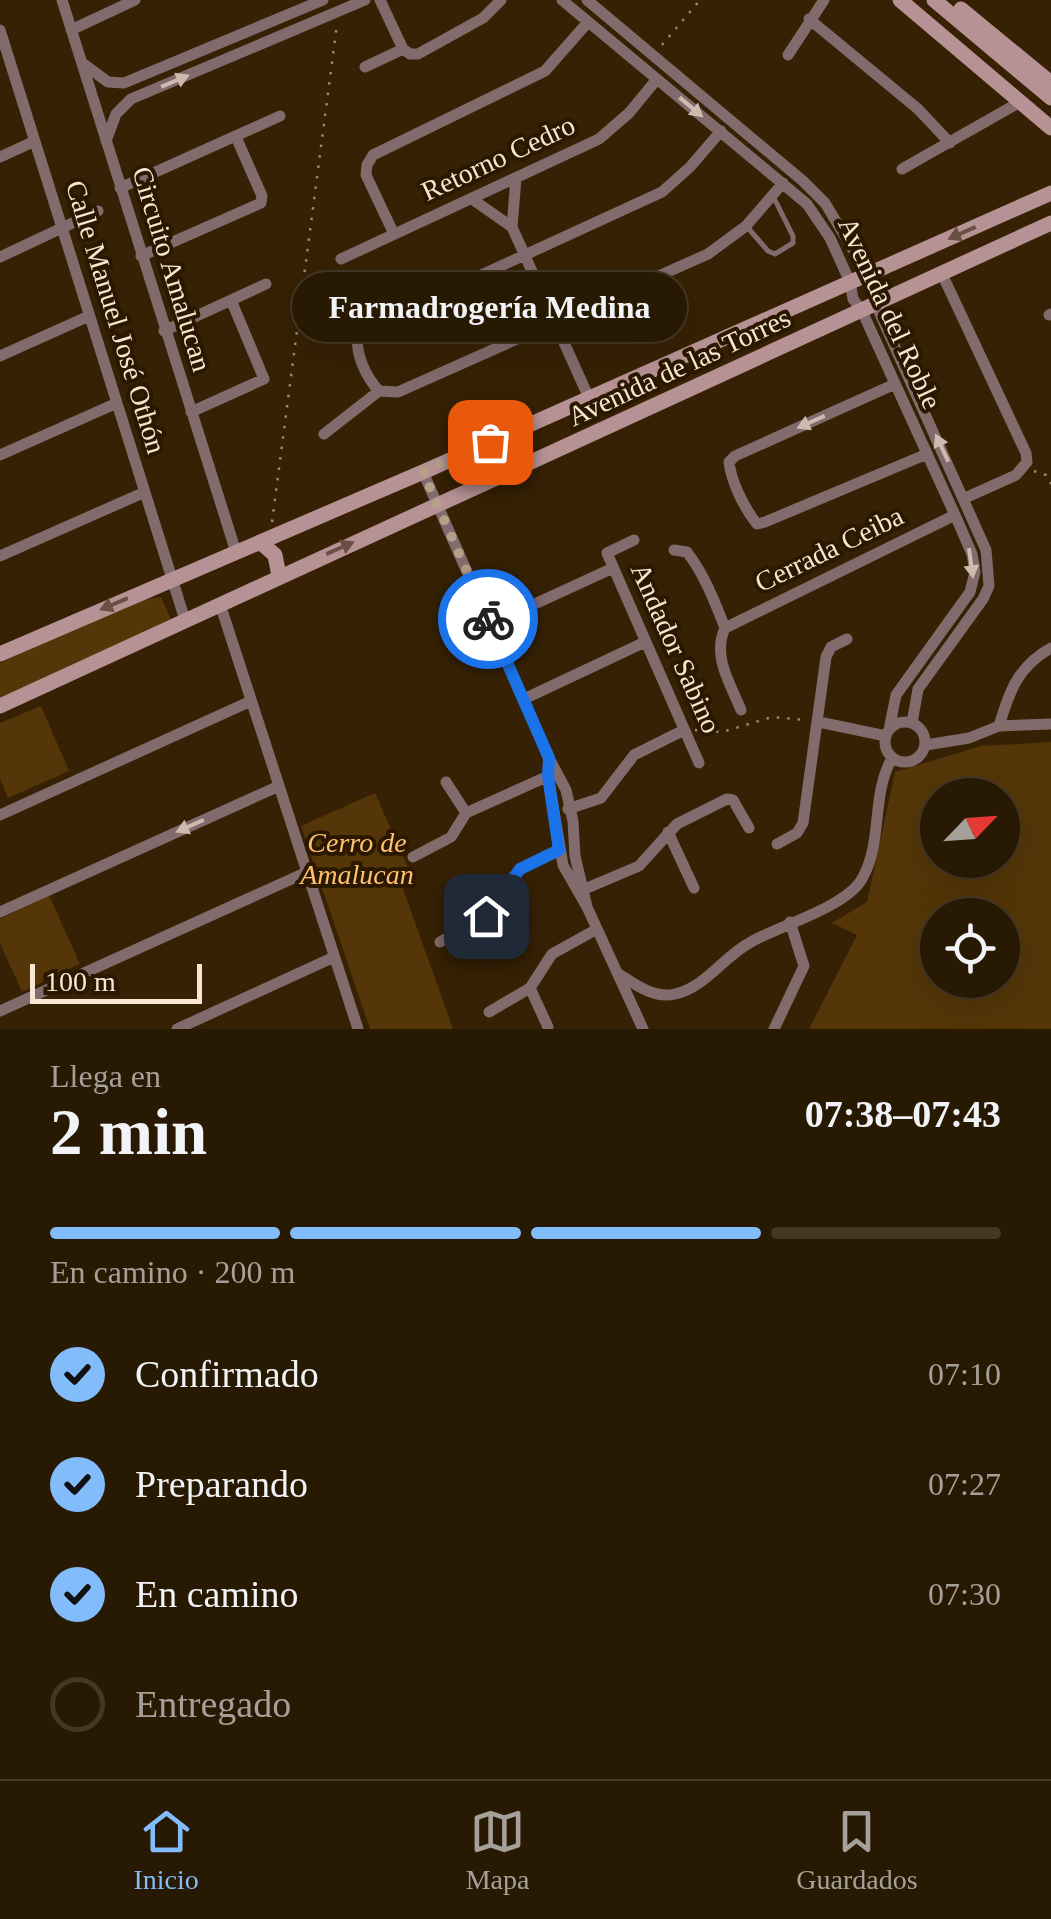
<!DOCTYPE html>
<html lang="es">
<head>
<meta charset="utf-8">
<style>
  :root { --surface:#281903; --page:#342612; --text:#f1f3f6; --muted:#a5a09a; --line:#443825; --accent:#83bcfb }
  body { margin:0; font-family:"Times New Roman",serif; background:var(--page); color:var(--text); height:100vh; display:flex; flex-direction:column; font-size:38px; white-space:nowrap }
  * { box-sizing:border-box; margin:0 }
  p { font-size:32px; color:var(--muted) }
  .icon { flex:none; width:55px; height:55px; fill:none; stroke:currentColor; stroke-width:2; stroke-linecap:round; stroke-linejoin:round }
  .map { position:relative; height:1029px; overflow:hidden }
  .side { display:flex; flex-direction:column; background:var(--surface); flex:1 }
  .side>* { flex:none }
  .needle { width:65px; rotate:65deg }
  .tools { position:absolute; left:920px; top:778px; display:grid; gap:20px }
  .tools a { display:grid; place-items:center; width:100px; height:100px; border-radius:50%; background:var(--surface); box-shadow:0 10px 40px #0002,0 0 0 2px var(--line); font-size:50px }
  .scale { position:absolute; left:30px; bottom:25px; width:172px; box-sizing:border-box; padding-left:10px; border:5px solid #f7e6d2; border-top:0; font-size:28px; line-height:35px; white-space:nowrap; color:#f7e6d2; -webkit-text-stroke:8px #2b1800; paint-order:stroke }
  .pin { position:absolute; display:grid; place-items:center; width:85px; height:85px; color:#fff; margin:-42px; border-radius:20px; box-shadow:0 5px 15px #0006 }
  .courier { position:absolute; display:grid; place-items:center; width:100px; height:100px; margin:-50px; border:8px solid #1a73e8; border-radius:50%; background:#fff; color:#222; box-shadow:0 2px 12px #0007 }
  .bubble { position:absolute; height:70px; border-radius:35px; background:var(--surface); box-shadow:0 10px 40px #0002,0 0 0 2px var(--line); font-size:32px; font-weight:800; line-height:70px; text-align:center }
  .headline em { font-style:normal; font-weight:800 }
  .headline div { display:flex; flex-direction:column-reverse }
  .headline { display:flex; align-items:center; justify-content:space-between; height:170px; padding:0 50px }
  h1 { font-size:65px; font-weight:800; line-height:75px }
  .bar { display:grid; grid-template-columns:repeat(4,1fr); gap:15px 10px; align-content:center; height:120px; padding:0 50px }
  .bar i { height:12px; border-radius:8px; background:var(--line) }
  .bar .on { background:var(--accent) }
  .bar p { grid-column:span 4 }
  ol { padding:0 50px; list-style:none }
  li { display:flex; align-items:center; gap:30px; height:110px }
  li p { margin-inline-start:auto }
  li .icon { padding:10px; border-radius:50%; background:var(--accent); color:#111; stroke-width:4 }
  li:last-child { color:var(--muted) }
  li i { width:55px; height:55px; border:5px solid var(--line); border-radius:50% }
  .tabs { display:flex; justify-content:space-around; align-items:center; height:140px; border-top:2px solid var(--line); background:var(--surface); font-size:28px; color:var(--muted) }
  .tabs a { display:grid; justify-items:center; gap:5px }
  .tabs .on { color:var(--accent) }
  .map>svg:first-child { display:block }
  .green { fill:#543608; fill-rule:evenodd }
  .lines { fill:none; stroke-linecap:round; stroke-linejoin:round }
  .path { stroke:#9b886f; stroke-width:2.5; stroke-dasharray:2.5 8; stroke-linecap:butt }
  .lane { stroke:#826b6d; stroke-width:5 }
  .street { stroke:#826b6d; stroke-width:11 }
  .secondary { stroke:#b79295; stroke-width:15 }
  .oneway { fill:#cebbaf }
  .oneway2 { fill:#6a4f43 }
  .done { stroke:#b3a18a; stroke-width:10; stroke-dasharray:0 18 }
  .route { stroke:#1a73e8; stroke-width:12 }
  .labels { text-anchor:middle; dominant-baseline:central; stroke-width:8; stroke-linejoin:round; paint-order:stroke }
  .street-label { font-size:28px; fill:#f7e6d2; stroke:#2b1800 }
  .park-label { font-size:28px; font-style:italic; fill:#fec06e; stroke:#2b1800 }
</style>
</head>
<body>
<div class="map">
<svg width="1051" height="1029" viewBox="0 0 1051 1029">
  <rect width="100%" height="100%" fill="#362104"/>
  <path class="green" d="M 161,597 L 171,619 L 0,701 L 0,663 L 134,601 Z
    M 41,706 L 69,771 L 8,798 L 0,779 L 0,723 Z
    M 1051,742 L 1051,1029 L 809,1029 L 857,935 L 832,923 L 867,902 L 895,772 L 981,746 ZM 938,795 L 1002,795 L 1002,860 L 938,860 ZM 938,915 L 1002,915 L 1002,980 L 938,980 Z
    M 375,793 L 410,872 L 400,880 L 453,1029 L 370,1029 L 301,826 Z
    M 49,895 L 80,964 L 22,992 L 0,943 L 0,919 Z"/>
  <g class="lines">
    <path class="path" d="M 662,45 L 700,0
      M 1034,471 L 1046,475 L 1051,484
      M 272,522 L 337,24
      M 695,730 L 722,732 L 772,717 L 805,720"/>
    <path class="lane" d="M 748,228 L 768,251 L 775,254 L 793,243 L 793,236 L 774,198"/>
    <path class="street" d="M 62,0 L 236,552
      M 380,0 L 403,49
      M 562,0 L 807,204 L 830,238 L 850,282 L 853,299 L 862,311 L 955,515 L 972,554 L 975,572 L 970,592 L 896,695 L 889,730
      M 587,0 L 803,181 L 825,203 L 876,288 L 876,305 L 986,550 L 989,586 L 983,599 L 918,689 L 912,723
      M 809,19 L 918,109 L 950,143
      M 0,30 L 185,620
      M 71,30 L 135,0
      M 788,55 L 824,0
      M 85,65 L 108,82 L 124,83 L 323,0
      M 365,67 L 403,49 L 410,54 L 418,54 L 483,18 L 501,0
      M 721,131 L 690,167 L 662,192 L 368,327 L 358,335 C 355,354 366,377 379,391 L 398,392 L 708,254 L 746,226 L 783,183
      M 106,141 L 116,114 L 131,99 L 365,0
      M 0,157 L 35,141
      M 902,169 L 1020,102
      M 516,178 L 512,227 L 589,398
      M 120,188 L 280,116
      M 472,199 L 512,227
      M 393,232 L 366,175 L 367,165 L 373,155 L 545,71 L 588,22
      M 141,256 L 261,203 L 262,196 L 236,137
      M 0,257 L 98,211
      M 341,259 L 599,139 L 629,113 L 657,79
      M 942,274 L 1026,453 L 1027,462 L 1016,475 L 965,498
      M 1049,315 L 1051,314
      M 164,331 L 266,284
      M 0,356 L 89,316
      M 895,384 L 735,456 L 729,462 C 731,481 744,508 757,524 L 765,522 L 927,454
      M 191,412 L 264,379 L 231,300
      M 324,434 L 379,391
      M 0,455 L 117,403
      M 423,472 L 549,758 L 566,790 L 573,821 L 575,856 L 587,907
      M 634,540 L 607,553 L 699,763
      M 674,550 L 687,552 C 704,574 715,602 725,628 C 712,656 730,683 741,710
      M 0,556 L 145,492
      M 220,604 L 358,1029
      M 491,624 L 613,568
      M 725,628 L 955,515
      M 524,699 L 645,642
      M885 742a20 20 0 1 1 40 0a20 20 0 1 1-40 0Z
      M 819,722 L 886,736
      M 999,726 C 1009,692 1018,666 1051,648
      M 926,745 L 969,738 L 999,726 L 1051,724
      M 549,759 L 548,776 L 563,865 L 587,907 L 643,1029
      M 446,782 L 466,813
      M 568,809 L 601,798 L 634,755 L 684,730
      M 0,815 L 251,701
      M 668,832 L 694,888
      M 777,844 L 797,833 L 803,823 L 826,657 L 831,647 L 847,639
      M 413,857 L 451,837 L 466,813 L 555,773
      M 580,891 L 639,866 L 677,824 L 727,799 L 733,800 L 749,828
      M 0,912 L 279,786
      M 440,942 L 487,916 L 520,869 L 559,850
      M 619,974 C 636,985 654,999 675,994 C 706,987 724,956 751,942 C 780,925 848,907 863,877 C 883,840 871,795 892,758
      M 530,988 L 548,1027
      M 0,1011 L 307,872
      M 489,1012 L 530,988 L 552,954 L 597,929
      M 177,1029 L 334,957
      M 774,1029 L 804,966 L 790,922"/>
    <path class="secondary" d="M 900,0 L 1051,128
      M 934,0 L 1051,98
      M 961,9 L 1051,83
      M 260,542 L 275,555 L 279,576
      M 0,654 L 423,472 L 1051,193
      M 0,706 L 1051,223"/>
  </g>
  <defs><path id="oneway-solid" d="M-6-.8H1V-3.2L6.5 0L1 3.2V.8H-6Z" transform="scale(2.5)"/></defs>
  <g class="oneway">
    <use href="#oneway-solid" transform="translate(175 81) rotate(-23)"/>
    <use href="#oneway-solid" transform="translate(691 107) rotate(40)"/>
    <use href="#oneway-solid" transform="translate(811 422) rotate(156)"/>
    <use href="#oneway-solid" transform="translate(942 448) rotate(-115)"/>
    <use href="#oneway-solid" transform="translate(971 563) rotate(82)"/>
    <use href="#oneway-solid" transform="translate(190 826) rotate(156)"/>
  </g>
  <g class="oneway2">
    <use href="#oneway-solid" transform="translate(962 233) rotate(156)"/>
    <use href="#oneway-solid" transform="translate(340 548) rotate(-24)"/>
    <use href="#oneway-solid" transform="translate(114 604) rotate(157)"/>
  </g>
  <g class="lines">
    <path class="done" d="M 488,619 L 423,472 L 490,442"/>
    <path class="route" d="M 486,916 L 520,869 L 559,850 L 548,776 L 549,758 L 488,619"/>
  </g>
  <g class="labels">
    <g class="street-label">
      <text transform="translate(498 158) rotate(-25)">Retorno Cedro</text>
      <text transform="translate(172 269) rotate(73)">Circuito Amalucan</text>
      <text transform="translate(890 313) rotate(65)">Avenida del Roble</text>
      <text transform="translate(116 317) rotate(73)">Calle Manuel José Othón</text>
      <text transform="translate(679 367) rotate(-25)">Avenida de las Torres</text>
      <text transform="translate(829 549) rotate(-26)">Cerrada Ceiba</text>
      <text transform="translate(676 648) rotate(66)">Andador Sabino</text>
    </g>
    <g class="park-label">
      <text x="357" y="842">Cerro de<tspan x="357" dy="32">Amalucan</tspan></text>
    </g>
  </g>
</svg>
<div class="tools">
<a><svg class="needle" viewBox="-14 -14 28 28"><path d="M0-13l5 13h-10z" fill="#e53935"/><path d="M0 13l5-13h-10z" fill="#a5a09a"/></svg></a>
<a><svg class="icon" aria-label="locate" viewBox="0 0 24 24"><circle cx="12" cy="12" r="6"/><path d="M12 2v4M12 18v4M2 12h4M18 12h4"/></svg></a>
</div>
<div class="scale">100 m</div>
<div class="pin" style="left:490px;top:442px;background:#ea580c"><svg class="icon" aria-label="bag" viewBox="0 0 24 24"><path d="M5 8h14l-1 12H6zM9 8a3 3 0 0 1 6 0"/></svg></div>
<div class="pin" style="left:486px;top:916px;background:#1f2937"><svg class="icon" aria-label="home" viewBox="0 0 24 24"><path d="M3 11l9-7 9 7M6 9v11h12V9"/></svg></div>
<div class="courier" style="left:488px;top:619px"><svg class="icon" aria-label="bike" viewBox="0 0 24 24"><circle cx="6" cy="16" r="4"/><circle cx="18" cy="16" r="4"/><path d="M6 16l4-8h5l3 8M10 8l3 8H6M13 5h3"/></svg></div>
<div class="bubble" style="left:292px;top:272px;width:395px">Farmadrogería Medina</div>
</div>
<section class="side">
<div class="headline"><div><h1>2 min</h1><p>Llega en</p></div><em>07:38–07:43</em></div>
<div class="bar"><i class="on"></i><i class="on"></i><i class="on"></i><i></i><p>En camino · 200 m</p></div>
<ol>
<li><svg class="icon" aria-label="check" viewBox="0 0 24 24"><path d="M5 12l5 5 9-10"/></svg>Confirmado<p>07:10</p></li>
<li><svg class="icon" aria-label="check" viewBox="0 0 24 24"><path d="M5 12l5 5 9-10"/></svg>Preparando<p>07:27</p></li>
<li><svg class="icon" aria-label="check" viewBox="0 0 24 24"><path d="M5 12l5 5 9-10"/></svg>En camino<p>07:30</p></li>
<li><i></i>Entregado</li>
</ol>
</section>
<nav class="tabs">
<a class="on"><svg class="icon" aria-label="home" viewBox="0 0 24 24"><path d="M3 11l9-7 9 7M6 9v11h12V9"/></svg>Inicio</a>
<a><svg class="icon" aria-label="map" viewBox="0 0 24 24"><path d="M3 6l6-2 6 2 6-2v14l-6 2-6-2-6 2zM9 4v14M15 6v14"/></svg>Mapa</a>
<a><svg class="icon" aria-label="saved" viewBox="0 0 24 24"><path d="M7 4h10v16l-5-4-5 4z"/></svg>Guardados</a>
</nav>
</body>
</html>
